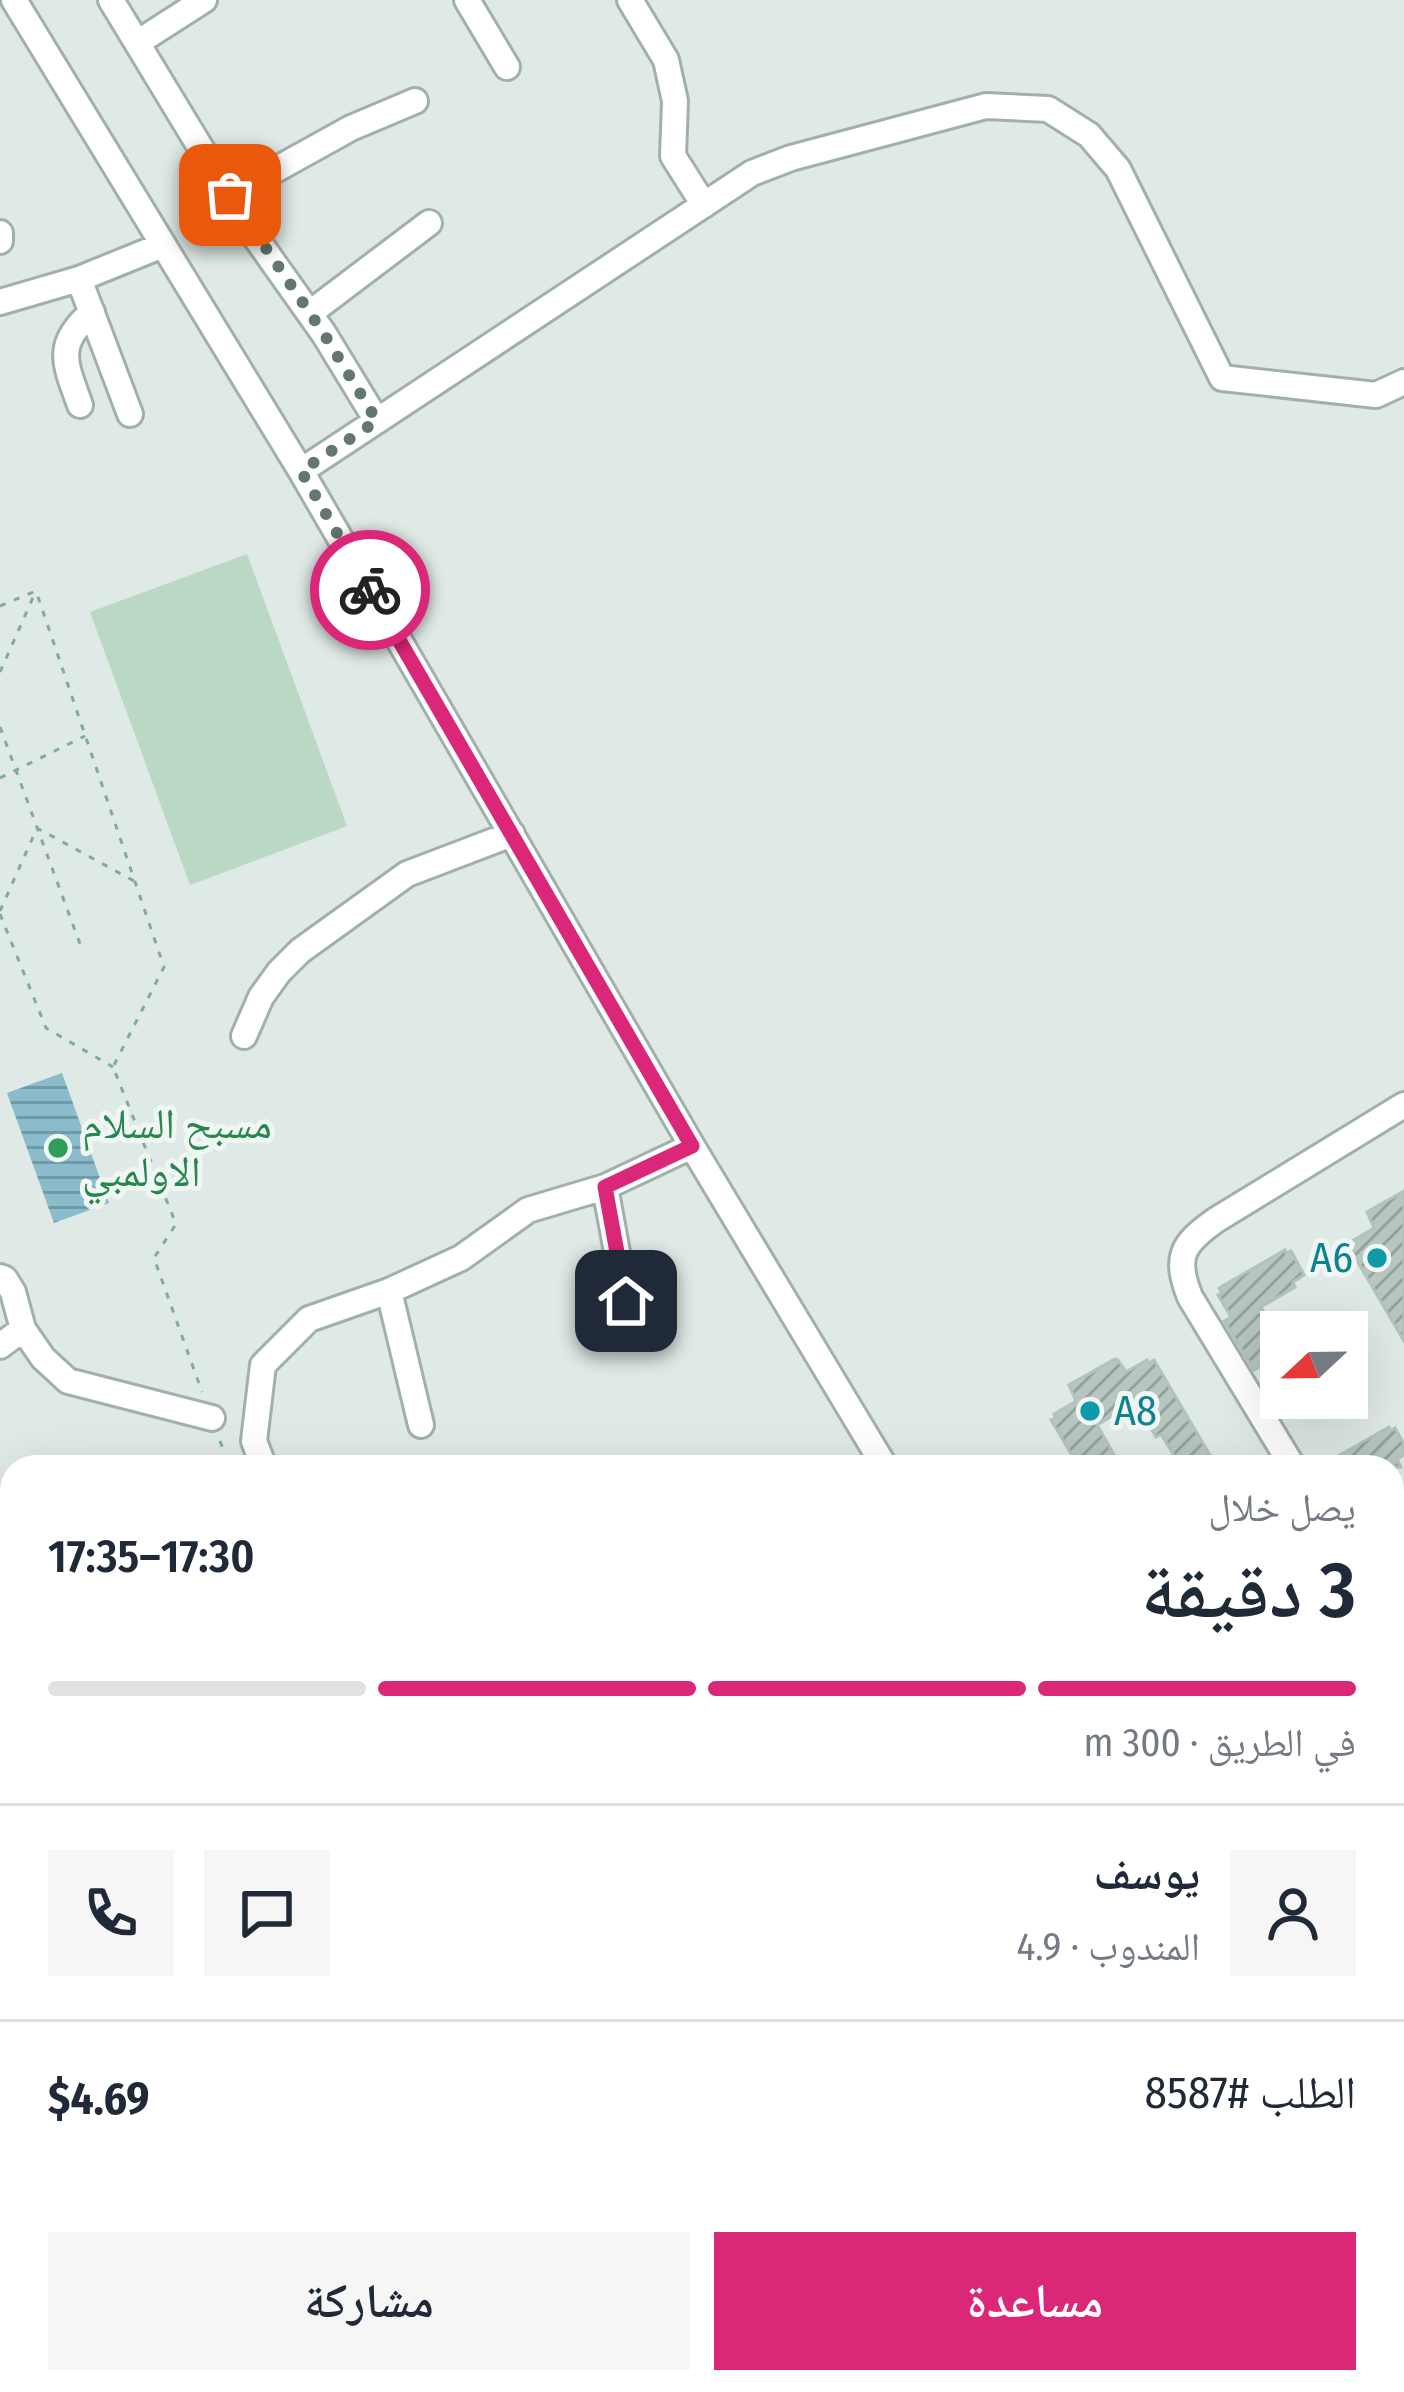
<!DOCTYPE html>
<html lang="ar">
<head>
<meta charset="utf-8">
<style>
  :root { --surface:#fff; --page:#f6f6f7; --text:#1f2937; --muted:#747a83; --line:#e0e1e3; --accent:#db2777 }
  body { margin:0; font-family:"Fira Sans Condensed","Noto Naskh Arabic",sans-serif; background:var(--page); color:var(--text); direction:rtl; height:100vh; display:flex; flex-direction:column; font-size:45px; white-space:nowrap }
  * { box-sizing:border-box; margin:0 }
  p { font-size:39px; color:var(--muted) }
  .icon { flex:none; width:66px; height:66px; fill:none; stroke:currentColor; stroke-width:2; stroke-linecap:round; stroke-linejoin:round }
  .map { position:relative; flex:1; overflow:hidden; direction:ltr }
  .side { position:absolute; left:0px; top:1455px; width:1404px; height:939px; display:flex; flex-direction:column; background:var(--surface); border-radius:36px 36px 0 0; box-shadow:0 12px 48px #0002; direction:rtl }
  .side>* { flex:none }
  .needle { width:78px; rotate:248deg }
  .fabs { position:absolute; left:1260px; top:1311px; display:grid; gap:24px }
  .fabs a { display:grid; place-items:center; width:108px; height:108px; border-radius:0px; background:var(--surface); box-shadow:0 12px 48px #0002; font-size:60px }
  .pin { position:absolute; display:grid; place-items:center; width:102px; height:102px; color:#fff; margin:-51px; border-radius:24px; box-shadow:0 6px 18px #0006 }
  .courier { position:absolute; display:grid; place-items:center; width:120px; height:120px; margin:-60px; border:9px solid #db2777; border-radius:50%; background:#fff; color:#222; box-shadow:0 3px 15px #0007 }
  .summary em { font-style:normal; font-weight:600 }
  .summary div { display:flex; flex-direction:column-reverse }
  .summary { display:flex; align-items:center; justify-content:space-between; height:204px; padding:0 48px }
  h1 { font-size:78px; font-weight:600; line-height:90px }
  .bar { display:grid; grid-template-columns:repeat(4,1fr); gap:18px 12px; align-content:center; height:144px; padding:0 48px }
  .bar i { height:15px; border-radius:9px; background:var(--line) }
  .bar .active { background:var(--accent) }
  .bar p { grid-column:span 4 }
  .line { display:flex; align-items:center; gap:30px; padding:0 48px; border-top:3px solid var(--line) }
  .line div { flex:1 }
  .round { display:grid; place-items:center; flex:none; width:126px; height:126px; border-radius:0px; background:var(--page) }
  .cta { display:flex; gap:24px; margin-top:auto; padding:24px 48px }
  .cta a { flex:1; height:138px; border-radius:0px; background:var(--accent); color:#fff; font-size:48px; font-weight:600; line-height:138px; text-align:center }
  .cta a+a { background:var(--page); color:var(--text) }
  .map>svg:first-child { display:block }
  .pitch { fill:#b9d9c4 }
  .water { fill:url(#water-rules) }
  .building { fill:url(#building-hatch); stroke:#b2c2bd; stroke-width:3 }
  .lines { fill:none; stroke-linecap:round; stroke-linejoin:round }
  .minor-casing { stroke:#a2b0ac; stroke-width:30 }
  .path { stroke:#81aba1; stroke-width:3; stroke-dasharray:6 9; stroke-linecap:butt }
  .minor { stroke:#fff; stroke-width:24 }
  .done { stroke:#647671; stroke-width:12; stroke-dasharray:0 21.6 }
  .route { stroke:#db2777; stroke-width:15 }
  .leisure-dot { fill:#2e9e5b; stroke:#eff6f3; stroke-width:4.5 }
  .culture-dot { fill:#0f9aa8; stroke:#eff6f3; stroke-width:4.5 }
  .labels { text-anchor:middle; dominant-baseline:central; stroke-width:10; stroke-linejoin:round; paint-order:stroke }
  .leisure-label { font-size:42px; fill:#27864d; stroke:#eff6f3; text-anchor:start }
  .culture-label { font-size:42px; fill:#0d838f; stroke:#eff6f3; text-anchor:end }
</style>
</head>
<body>
<div class="map">
<svg width="1404" height="2392" viewBox="0 0 1404 2392">
  <defs>
    <pattern id="water-rules" width="6" height="5" patternUnits="userSpaceOnUse" patternTransform="scale(3)"><rect width="6" height="5" fill="#8abccb"/><path d="M0 2.5h6" fill="none" stroke="#709aa5"/></pattern>
    <pattern id="building-hatch" width="6" height="6" patternUnits="userSpaceOnUse" patternTransform="scale(3)"><rect width="6" height="6" fill="#b7c6c1"/><path d="M-1 1l2-2M0 6l6-6M5 7l2-2" fill="none" stroke="#94a29d"/></pattern>
  </defs>
  <rect width="100%" height="100%" fill="#dfe9e5"/>
  <path class="pitch" d="M 247,554 L 347,826 L 190,885 L 90,612 Z"/>
  <path class="water" d="M 62,1073 L 109,1203 L 54,1223 L 7,1093 Z"/>
  <path class="building" d="M 1404,1191 L 1404,1341 L 1349,1247 L 1354,1245 L 1352,1241 L 1374,1228 L 1367,1212 Z
    M 1285,1250 L 1286,1253 L 1291,1251 L 1304,1275 L 1293,1282 L 1295,1287 L 1261,1307 L 1281,1343 L 1281,1404 L 1260,1367 L 1254,1370 L 1224,1321 L 1231,1317 L 1218,1295 L 1222,1293 L 1219,1288 Z
    M 1115,1359 L 1118,1360 L 1126,1372 L 1147,1360 L 1149,1363 L 1154,1360 L 1217,1467 L 1181,1467 L 1161,1434 L 1156,1437 L 1136,1402 L 1097,1425 L 1117,1460 L 1104,1467 L 1079,1467 L 1051,1420 L 1056,1418 L 1054,1414 L 1076,1401 L 1069,1385 Z
    M 1389,1427 L 1391,1431 L 1395,1428 L 1404,1444 L 1404,1455 L 1397,1459 L 1401,1467 L 1319,1467 Z"/>
  <g class="lines">
    <defs>
      <path id="minor" d="M 14,0 L 301,471 L 692,1146 L 885,1467
        M 111,0 L 251,231 L 324,334 L 377,421
        M 467,0 L 507,67
        M 630,0 L 666,60 L 675,101 L 673,156 L 704,205
        M 137,43 L 204,0
        M 230,195 L 351,128 L 415,101
        M 0,233 L 0,241
        M 79,279 L 130,414
        M 0,302 L 79,279 L 163,245
        M 310,313 L 429,223
        M 80,405 C 65,363 54,345 92,312
        M 301,471 L 752,173 L 791,158 L 986,106 L 1048,109 L 1089,135 L 1118,169 L 1222,378 L 1376,395 L 1404,382
        M 244,1036 L 261,997 L 279,972 L 300,951 L 407,874 L 512,834
        M 605,1187 L 626,1301
        M 0,1277 L 5,1279 L 13,1292 L 23,1329 L 43,1358 L 68,1381 L 212,1418
        M 389,1291 L 421,1425
        M 0,1346 L 23,1329
        M 264,1467 L 254,1441 L 263,1365 L 309,1319 L 389,1291 L 461,1258 L 528,1210 L 605,1187 L 692,1146
        M 1293,1467 L 1190,1297 C 1174,1257 1182,1244 1216,1220 L 1404,1105
        M 1392,1631 L 1404,1651
        M 11,1800 L 12,1802
        M 1392,1842 L 1404,1835
        M 0,1956 L 12,1956
        M 1392,2055 L 1404,2073
        M 1392,2309 L 1404,2329
        M 225,2382 L 229,2392
        M 615,2382 L 619,2392
        M 986,2382 L 989,2392
        M 1018,2382 L 1022,2392
        M 1247,2382 L 1250,2390
        M 259,2392 L 284,2382
        M 1100,2392 L 1112,2382"/>
    </defs>
    <use href="#minor" class="minor-casing"/>
    <path class="path" d="M 0,606 L 36,591 L 164,967 L 113,1067 L 176,1224 L 154,1258 L 202,1392
      M 0,672 L 35,593
      M 0,727 L 83,952
      M 0,778 L 85,736
      M 0,911 L 37,828 L 134,881
      M 0,914 L 46,1028 L 113,1067
      M 220,1441 L 230,1467
      M 0,1569 L 12,1583
      M 0,1646 L 12,1648"/>
    <use href="#minor" class="minor"/>
  </g>
  <g class="lines">
    <path class="done" d="M 230,195 L 324,334 L 377,421 L 301,471 L 370,590"/>
    <path class="route" d="M 370,590 L 692,1146 L 605,1187 L 626,1301"/>
  </g>
  <circle class="leisure-dot" cx="58" cy="1148" r="12"/>
  <g class="culture-dot">
    <circle cx="1377" cy="1258" r="12"/>
    <circle cx="1090" cy="1411" r="12"/>
  </g>
  <g class="labels">
    <g class="leisure-label">
      <text x="82" y="1124">مسبح السلام<tspan x="82" dy="48">الاولمبي</tspan></text>
    </g>
    <g class="culture-label">
      <text x="1353" y="1258">A6</text>
      <text x="1114" y="1411" text-anchor="start">A8</text>
    </g>
  </g>
</svg>
<div class="fabs">
<a><svg class="needle" viewBox="-14 -14 28 28"><path d="M0-13l5 13h-10z" fill="#e53935"/><path d="M0 13l5-13h-10z" fill="#747a83"/></svg></a>
</div>
<div class="pin" style="left:230px;top:195px;background:#ea580c"><svg class="icon" aria-label="bag" viewBox="0 0 24 24"><path d="M5 8h14l-1 12H6zM9 8a3 3 0 0 1 6 0"/></svg></div>
<div class="pin" style="left:626px;top:1301px;background:#1f2937"><svg class="icon" aria-label="home" viewBox="0 0 24 24"><path d="M3 11l9-7 9 7M6 9v11h12V9"/></svg></div>
<div class="courier" style="left:370px;top:590px"><svg class="icon" aria-label="bike" viewBox="0 0 24 24"><circle cx="6" cy="16" r="4"/><circle cx="18" cy="16" r="4"/><path d="M6 16l4-8h5l3 8M10 8l3 8H6M13 5h3"/></svg></div>
<section class="side">
<div class="summary"><div><h1>3 دقيقة</h1><p>يصل خلال</p></div><em>17:30–17:35</em></div>
<div class="bar"><i class="active"></i><i class="active"></i><i class="active"></i><i></i><p>في الطريق · 300 m</p></div>
<div class="line" style="height:216px"><a class="round"><svg class="icon" aria-label="person" viewBox="0 0 24 24"><circle cx="12" cy="8" r="4"/><path d="M4 21q1-7 8-7t8 7"/></svg></a><div><b>يوسف</b><p>المندوب · 4.9</p></div><a class="round"><svg class="icon" aria-label="chat" viewBox="0 0 24 24"><path d="M4 5h16v11H9l-5 4z"/></svg></a><a class="round"><svg class="icon" aria-label="phone" viewBox="0 0 24 24"><path d="M5 4h4l2 5-3 2q2 4 5 5l2-3 5 2v4C11 20 4 13 5 4z"/></svg></a></div>
<div class="line" style="height:156px"><div>الطلب #8587</div><b>$4.69</b></div>
<div class="cta"><a>مساعدة</a><a>مشاركة</a></div>
</section>
</div>
</body>
</html>
